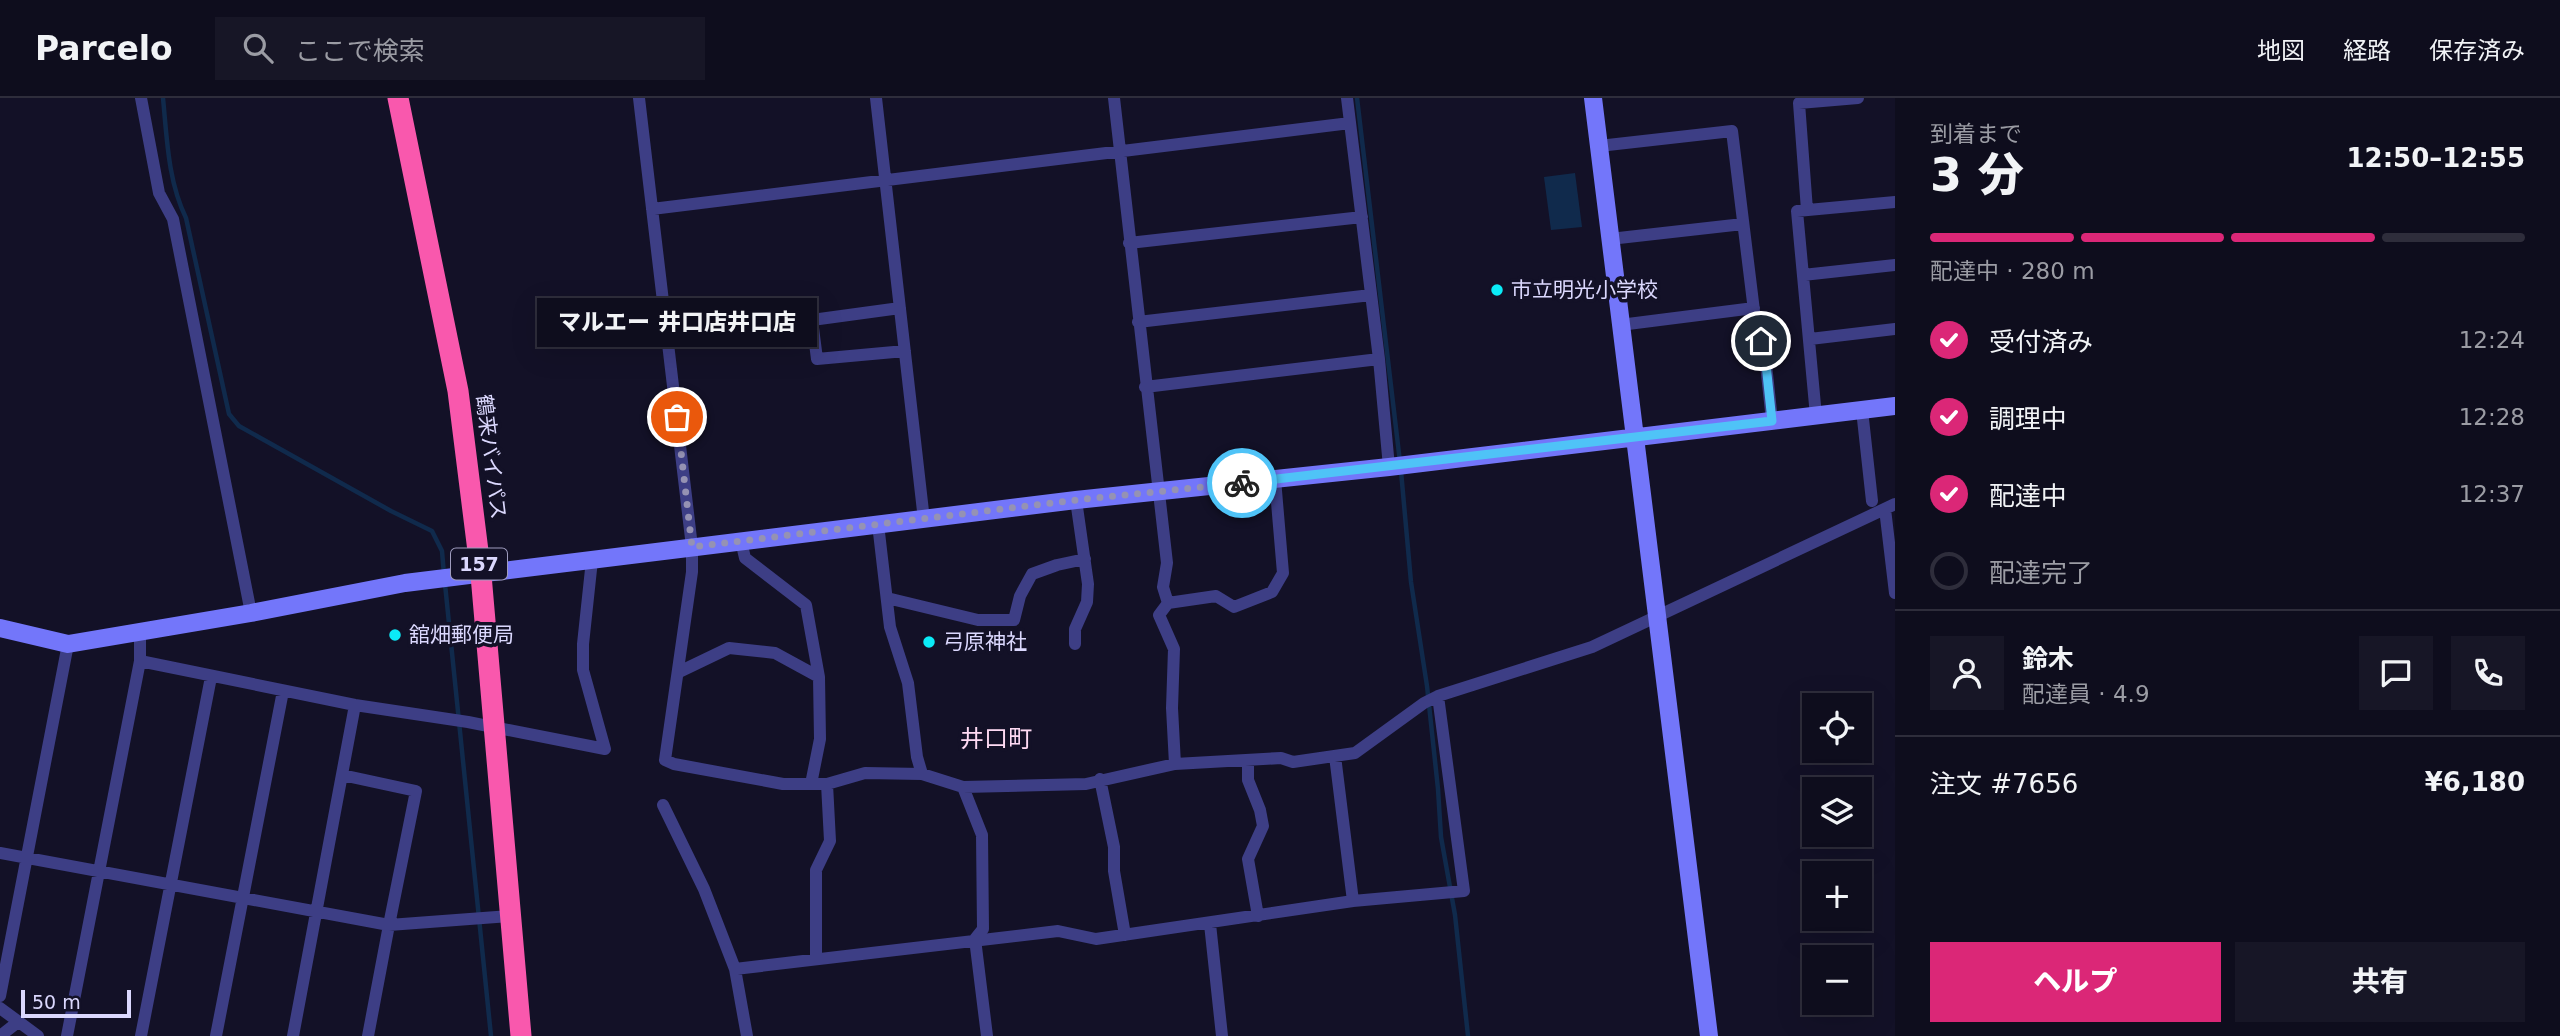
<!DOCTYPE html>
<html lang="ja">
<head>
<meta charset="utf-8">
<style>
  :root { --surface:#0e0d1d; --page:#171626; --text:#f1f3f6; --muted:#9b9ca4; --line:#2e2d3b; --accent:#db2777 }
  body { margin:0; font-family:"DejaVu Sans","Noto Sans JP",sans-serif; background:var(--page); color:var(--text); height:100vh; display:flex; flex-direction:column; font-size:26px; white-space:nowrap }
  * { box-sizing:border-box; margin:0 }
  p { font-size:23px; color:var(--muted) }
  .icon { flex:none; width:38px; height:38px; fill:none; stroke:currentColor; stroke-width:2; stroke-linecap:round; stroke-linejoin:round }
  .map { position:relative; flex:1; overflow:hidden }
  .panel { display:flex; flex-direction:column; background:var(--surface); width:665px }
  .panel>* { flex:none }
  .fabs { position:absolute; left:1802px; top:595px; display:grid; gap:14px }
  .fabs a { display:grid; place-items:center; width:70px; height:70px; border-radius:0px; background:var(--surface); box-shadow:0 7px 28px #0002,0 0 0 2px var(--line); font-size:35px }
  .scale { position:absolute; left:21px; bottom:18px; width:110px; box-sizing:border-box; padding-left:7px; border:4px solid #dbd8fe; border-top:0; font-size:19px; line-height:24px; white-space:nowrap; color:#dbd8fe; -webkit-text-stroke:5px #131127; paint-order:stroke }
  .pin { position:absolute; display:grid; place-items:center; width:60px; height:60px; color:#fff; margin:-30px; border:4px solid #fff; border-radius:50%; box-shadow:0 2px 7px #0007 }
  .courier { position:absolute; display:grid; place-items:center; width:70px; height:70px; margin:-35px; border:5px solid #4fc3f7; border-radius:50%; background:#fff; color:#222; box-shadow:0 2px 9px #0007 }
  .bubble { position:absolute; height:49px; border-radius:0px; background:var(--surface); box-shadow:0 7px 28px #0002,0 0 0 2px var(--line); font-size:23px; font-weight:800; line-height:49px; text-align:center }
  .head em { font-style:normal; font-weight:800 }
  .head div { display:flex; flex-direction:column-reverse }
  .head { display:flex; align-items:center; justify-content:space-between; height:119px; padding:0 35px }
  h1 { font-size:46px; font-weight:800; line-height:52px }
  .bar { display:grid; grid-template-columns:repeat(4,1fr); gap:10px 7px; align-content:center; height:84px; padding:0 35px }
  .bar i { height:9px; border-radius:5px; background:var(--line) }
  .bar .active { background:var(--accent) }
  .bar p { grid-column:span 4 }
  .line { display:flex; align-items:center; gap:18px; padding:0 35px; border-top:2px solid var(--line) }
  .line div { flex:1 }
  .round { display:grid; place-items:center; flex:none; width:74px; height:74px; border-radius:0px; background:var(--page) }
  ol { padding:0 35px; list-style:none }
  li { display:flex; align-items:center; gap:21px; height:77px }
  li p { margin-inline-start:auto }
  li .icon { padding:7px; border-radius:50%; background:var(--accent); color:#fff; stroke-width:4 }
  li:last-child { color:var(--muted) }
  li i { width:38px; height:38px; border:4px solid var(--line); border-radius:50% }
  .primary-button { display:flex; gap:14px; margin-top:auto; padding:14px 35px }
  .primary-button a { flex:1; height:80px; border-radius:0px; background:var(--accent); color:#fff; font-size:28px; font-weight:800; line-height:80px; text-align:center }
  .primary-button a+a { background:var(--page); color:var(--text) }
  header { display:flex; align-items:center; gap:42px; box-sizing:border-box; height:98px; padding:0 35px; background:var(--surface); border-bottom:2px solid var(--line) }
  header strong { font-size:33px }
  nav { display:flex; gap:38px; margin-inline-start:auto; font-size:24px }
  .search { width:490px; height:63px; background:var(--page); display:flex; align-items:center; gap:18px; box-sizing:border-box; padding:0 24px; border-radius:0px; color:var(--muted); font-size:26px }
  main { display:flex; flex:1; min-height:0 }
  .map>svg:first-child { display:block }
  .water { fill:#102a4c }
  .lines { fill:none; stroke-linecap:round; stroke-linejoin:round }
  .stream { stroke:#102a4c; stroke-width:4.5 }
  .street { stroke:#3d3e85; stroke-width:12 }
  .secondary { stroke:#7376fa; stroke-width:18 }
  .highway { stroke:#f958ad; stroke-width:21 }
  .done { stroke:#9592b3; stroke-width:7; stroke-dasharray:0 12.6 }
  .route { stroke:#4fc3f7; stroke-width:9 }
  .poi-dot { fill:#0bebf7; stroke:#131127; stroke-width:2.5 }
  .labels { text-anchor:middle; dominant-baseline:central; stroke-width:7; stroke-linejoin:round; paint-order:stroke }
  .shield { fill:#131127; stroke:#9f9cbe; stroke-width:2 }
  .shield-label { font-size:19px; font-weight:bold; fill:#dbd8fe }
  .poi-label { font-size:21px; fill:#dbd8fe; stroke:#131127; text-anchor:start }
  .street-label { font-size:21px; fill:#dbd8fe; stroke:#131127 }
  .quarter-label { font-size:24px; fill:#fedaf3; stroke:#131127 }
</style>
</head>
<body>
<header>
<strong>Parcelo</strong>
<div class="search"><svg class="icon" aria-label="search" viewBox="0 0 24 24"><circle cx="10" cy="10" r="6"/><path d="M15 15l6 6"/></svg>ここで検索</div>
<nav><a>地図</a><a>経路</a><a>保存済み</a></nav>
</header>
<main>
<div class="map">
<svg width="1895" height="938" viewBox="0 0 1895 938">
  <rect width="100%" height="100%" fill="#131127"/>
  <path class="water" d="M 1575,75 L 1582,129 L 1551,132 L 1544,79 Z"/>
  <g class="lines">
    <path class="stream" d="M 163,0 C 167,41 168,83 186,120 L 229,316 L 239,328 L 391,413 L 432,433 L 442,453 L 444,477
      M 1357,0 L 1400,364
      M 1401,373 L 1411,484 L 1427,588 L 1438,691 L 1441,739 L 1455,817 L 1468,938
      M 445,486 L 491,938"/>
    <path class="street" d="M 141,0 L 159,95 L 173,121 L 251,515
      M 639,0 L 692,449 L 692,474 L 665,662 L 674,666 L 783,686 L 827,686 L 865,675 L 922,676 L 963,689 L 1086,686 L 1175,666 L 1281,660 L 1293,664 L 1355,655 L 1424,605 L 1438,598 L 1592,549 L 1895,406
      M 876,0 L 924,422
      M 1114,0 L 1167,465 L 1163,489 L 1168,505 L 1216,498 L 1234,509 L 1272,494 L 1283,475 L 1275,381
      M 1347,0 L 1379,261 L 1389,369
      M 1599,48 L 1732,33 L 1756,229 L 1765,257 L 1772,323
      M 652,111 L 1350,25
      M 1807,112 L 1799,5 L 1858,0
      M 1610,141 L 1743,126
      M 1129,145 L 1362,119
      M 1803,177 L 1895,167
      M 900,210 L 812,222 L 817,261 L 905,253
      M 1138,224 L 1371,197
      M 1620,227 L 1754,210
      M 1810,241 L 1895,231
      M 1145,289 L 1379,261
      M 1862,312 L 1872,403
      M 1816,318 L 1797,113 L 1895,104
      M 1885,411 L 1895,495
      M 878,426 L 890,529 L 908,585 L 917,659 L 922,676
      M 741,443 L 745,460 L 806,507 L 819,579 L 820,641 L 811,686
      M 887,500 L 978,522 L 1014,522 L 1020,498 L 1032,476 L 1057,467 L 1085,461
      M 1168,505 L 1159,517 L 1174,551 L 1172,610 L 1175,666
      M 140,535 L 140,563 L 355,607 L 468,624 L 605,651 L 583,572 L 583,546 L 592,462
      M 1075,546 L 1075,531 L 1087,504 L 1088,486 L 1076,402
      M 679,574 L 729,550 L 775,555 L 819,579
      M 1335,658 L 1353,803
      M 1248,662 L 1248,682 L 1260,712 L 1263,728 L 1248,761 L 1258,818
      M 342,677 L 416,693 L 389,827 L 510,818
      M 1100,681 L 1114,749 L 1114,773 L 1125,837
      M 963,689 L 982,737 L 983,831 L 975,841 L 987,938
      M 663,707 L 704,791 L 735,871 L 747,938
      M 0,755 L 389,827 L 368,938
      M 1210,826 L 1222,938
      M 816,861 L 816,772 L 830,743 L 827,686
      M 735,871 L 1058,833 L 1096,841 L 1353,803 L 1464,793 L 1438,598
      M 0,898 L 68,546
      M 0,910 L 38,938
      M 0,938 L 18,924
      M 67,938 L 140,563
      M 141,938 L 211,579
      M 216,938 L 283,593
      M 293,938 L 355,607"/>
    <path class="secondary" d="M 1593,0 L 1709,938
      M 0,530 L 68,546 L 251,515 L 405,485 L 1076,402 L 1389,369 L 1895,308"/>
    <path class="highway" d="M 398,0 L 458,293 L 481,477 L 521,938"/>
  </g>
  <g class="lines">
    <path class="done" d="M 677,319 L 692,449 L 1076,402 L 1242,385"/>
    <path class="route" d="M 1242,385 L 1772,323 L 1765,257 L 1761,243"/>
  </g>
  <g class="poi-dot">
    <circle cx="1497" cy="192" r="7"/>
    <circle cx="395" cy="537" r="7"/>
    <circle cx="929" cy="544" r="7"/>
  </g>
  <g class="labels">
    <rect class="shield" x="451" y="450.5" width="56" height="31" rx="5"/>
    <g class="shield-label">
      <text x="479" y="466">157</text>
    </g>
    <g class="poi-label">
      <text x="1511" y="192">市立明光小学校</text>
      <text x="409" y="537">舘畑郵便局</text>
      <text x="943" y="544">弓原神社</text>
    </g>
    <g class="street-label">
      <text transform="translate(491 359) rotate(83)">鶴来バイパス</text>
    </g>
    <g class="quarter-label">
      <text x="996" y="641">井口町</text>
    </g>
  </g>
</svg>
<div class="fabs">
<a><svg class="icon" aria-label="locate" viewBox="0 0 24 24"><circle cx="12" cy="12" r="6"/><path d="M12 2v4M12 18v4M2 12h4M18 12h4"/></svg></a>
<a><svg class="icon" aria-label="layers" viewBox="0 0 24 24"><path d="M12 4l9 5-9 5-9-5zM3 14l9 5 9-5"/></svg></a>
<a>+</a>
<a>−</a>
</div>
<div class="scale">50 m</div>
<div class="pin" style="left:677px;top:319px;background:#ea580c"><svg class="icon" aria-label="bag" viewBox="0 0 24 24"><path d="M5 8h14l-1 12H6zM9 8a3 3 0 0 1 6 0"/></svg></div>
<div class="pin" style="left:1761px;top:243px;background:#1f2937"><svg class="icon" aria-label="home" viewBox="0 0 24 24"><path d="M3 11l9-7 9 7M6 9v11h12V9"/></svg></div>
<div class="courier" style="left:1242px;top:385px"><svg class="icon" aria-label="bike" viewBox="0 0 24 24"><circle cx="6" cy="16" r="4"/><circle cx="18" cy="16" r="4"/><path d="M6 16l4-8h5l3 8M10 8l3 8H6M13 5h3"/></svg></div>
<div class="bubble" style="left:537px;top:200px;width:280px">マルエー 井口店井口店</div>
</div>
<section class="panel">
<div class="head"><div><h1>3 分</h1><p>到着まで</p></div><em>12:50–12:55</em></div>
<div class="bar"><i class="active"></i><i class="active"></i><i class="active"></i><i></i><p>配達中 · 280 m</p></div>
<ol>
<li><svg class="icon" aria-label="check" viewBox="0 0 24 24"><path d="M5 12l5 5 9-10"/></svg>受付済み<p>12:24</p></li>
<li><svg class="icon" aria-label="check" viewBox="0 0 24 24"><path d="M5 12l5 5 9-10"/></svg>調理中<p>12:28</p></li>
<li><svg class="icon" aria-label="check" viewBox="0 0 24 24"><path d="M5 12l5 5 9-10"/></svg>配達中<p>12:37</p></li>
<li><i></i>配達完了</li>
</ol>
<div class="line" style="height:126px"><a class="round"><svg class="icon" aria-label="person" viewBox="0 0 24 24"><circle cx="12" cy="8" r="4"/><path d="M4 21q1-7 8-7t8 7"/></svg></a><div><b>鈴木</b><p>配達員 · 4.9</p></div><a class="round"><svg class="icon" aria-label="chat" viewBox="0 0 24 24"><path d="M4 5h16v11H9l-5 4z"/></svg></a><a class="round"><svg class="icon" aria-label="phone" viewBox="0 0 24 24"><path d="M5 4h4l2 5-3 2q2 4 5 5l2-3 5 2v4C11 20 4 13 5 4z"/></svg></a></div>
<div class="line" style="height:91px"><div>注文 #7656</div><b>¥6,180</b></div>
<div class="primary-button"><a>ヘルプ</a><a>共有</a></div>
</section>
</main>
</body>
</html>
